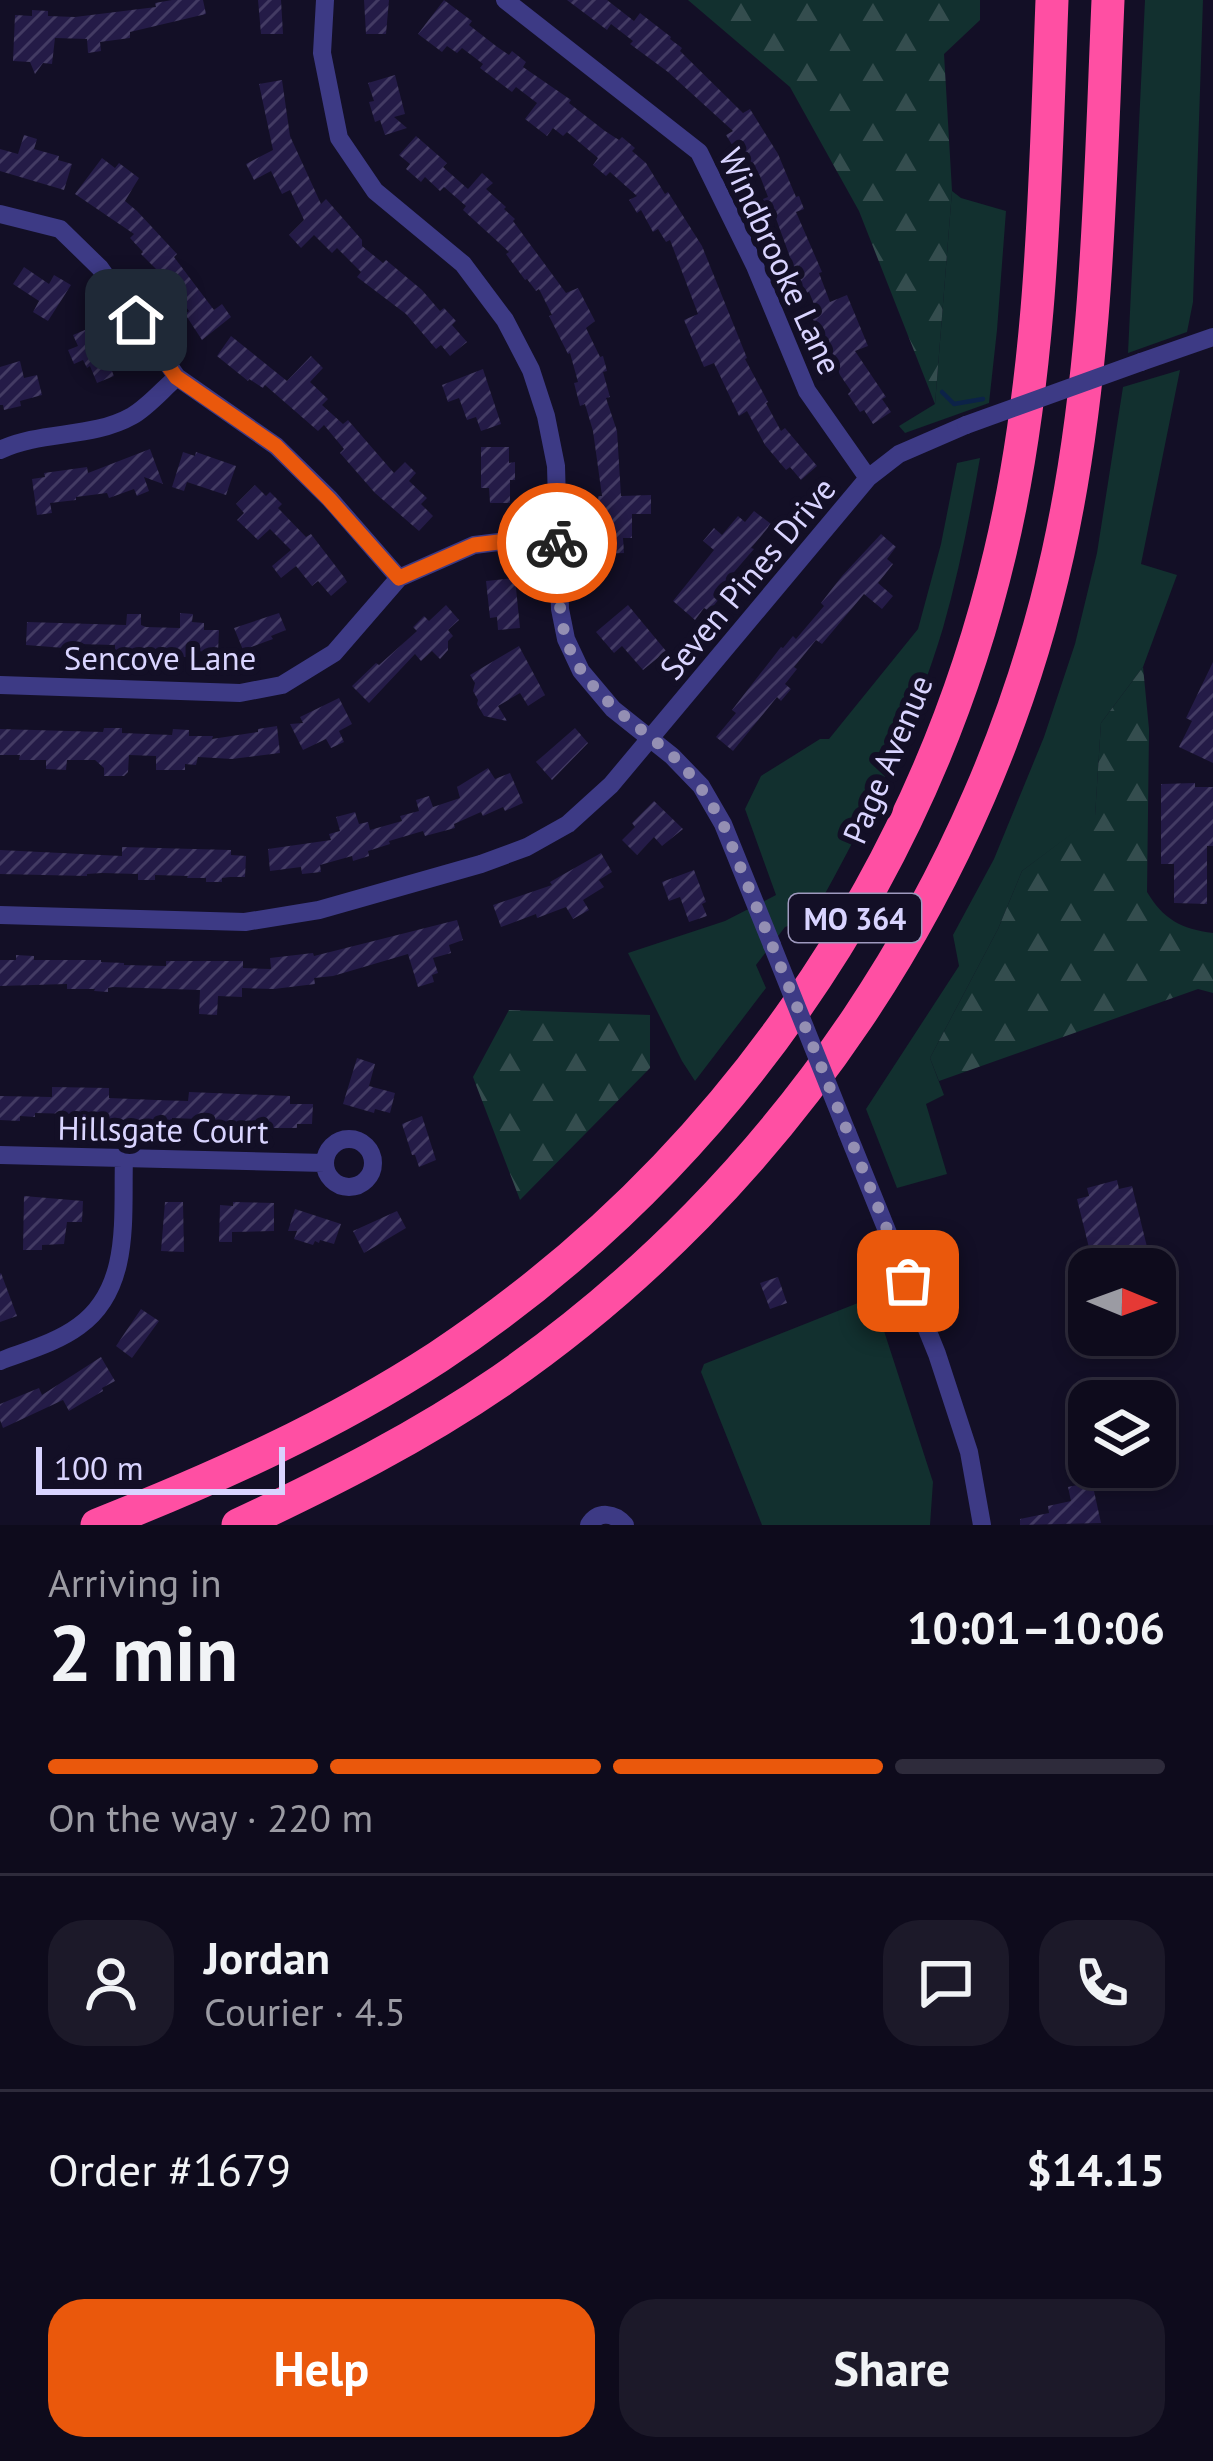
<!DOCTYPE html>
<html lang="en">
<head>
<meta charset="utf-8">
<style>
  :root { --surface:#0e0b1c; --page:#1c1929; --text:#f1f3f6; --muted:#9b9ba3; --line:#2e2b3b; --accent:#ea580c }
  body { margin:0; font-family:"PT Sans",sans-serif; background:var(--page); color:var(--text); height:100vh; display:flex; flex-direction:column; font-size:45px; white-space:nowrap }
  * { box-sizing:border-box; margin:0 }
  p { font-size:39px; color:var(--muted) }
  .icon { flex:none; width:66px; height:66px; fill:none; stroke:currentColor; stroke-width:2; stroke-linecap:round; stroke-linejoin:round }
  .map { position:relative; height:1525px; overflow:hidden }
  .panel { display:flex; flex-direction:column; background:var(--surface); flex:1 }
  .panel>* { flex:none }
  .needle { width:78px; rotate:91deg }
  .buttons { position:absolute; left:1068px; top:1248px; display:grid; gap:24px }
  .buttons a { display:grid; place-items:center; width:108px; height:108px; border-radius:24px; background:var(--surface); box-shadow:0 6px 18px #0003,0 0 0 3px var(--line); font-size:60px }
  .scale { position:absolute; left:36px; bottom:30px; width:249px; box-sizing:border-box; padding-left:12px; border:6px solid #d9d4ff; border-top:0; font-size:33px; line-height:42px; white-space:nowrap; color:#d9d4ff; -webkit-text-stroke:9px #130f26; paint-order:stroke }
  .pin { position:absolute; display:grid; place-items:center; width:102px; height:102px; color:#fff; margin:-51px; border-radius:24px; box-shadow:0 6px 18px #0006 }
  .courier { position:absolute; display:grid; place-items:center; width:120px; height:120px; margin:-60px; border:9px solid #ea580c; border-radius:50%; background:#fff; color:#222; box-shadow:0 3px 15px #0007 }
  .headline em { font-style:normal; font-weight:700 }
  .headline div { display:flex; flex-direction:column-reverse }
  .headline { display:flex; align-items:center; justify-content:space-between; height:204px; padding:0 48px }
  h1 { font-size:78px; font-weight:700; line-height:90px }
  .bar { display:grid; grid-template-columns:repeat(4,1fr); gap:18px 12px; align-content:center; height:144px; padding:0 48px }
  .bar i { height:15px; border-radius:9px; background:var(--line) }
  .bar .selected { background:var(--accent) }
  .bar p { grid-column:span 4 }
  .line { display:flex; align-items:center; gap:30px; padding:0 48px; border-top:3px solid var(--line) }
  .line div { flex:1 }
  .round { display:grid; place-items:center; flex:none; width:126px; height:126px; border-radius:36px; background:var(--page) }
  .action { display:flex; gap:24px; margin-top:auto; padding:24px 48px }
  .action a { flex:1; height:138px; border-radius:36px; background:var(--accent); color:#fff; font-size:48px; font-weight:700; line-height:138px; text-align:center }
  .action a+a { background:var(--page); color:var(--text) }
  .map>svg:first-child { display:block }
  .grass { fill:#12302f }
  .forest { fill:url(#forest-firs) }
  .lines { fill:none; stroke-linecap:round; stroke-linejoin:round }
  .stream { stroke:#0c2248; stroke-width:4.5 }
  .building { fill:url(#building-hatch) }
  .minor { stroke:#3d3a85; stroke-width:18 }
  .motorway { stroke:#ff4fa3; stroke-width:33 }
  .minor-bridge { stroke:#3d3a85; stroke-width:18 }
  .done { stroke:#948fb3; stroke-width:12; stroke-dasharray:0 21.6 }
  .route { stroke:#ea580c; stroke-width:15 }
  .labels { text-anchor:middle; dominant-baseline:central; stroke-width:12; stroke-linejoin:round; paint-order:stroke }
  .shield { fill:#130f26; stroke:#9e99be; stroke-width:3 }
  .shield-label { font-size:30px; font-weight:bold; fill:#d9d4ff }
  .street-label { font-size:33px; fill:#d9d4ff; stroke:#130f26 }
</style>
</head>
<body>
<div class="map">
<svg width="1213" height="1525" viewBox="0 0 1213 1525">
  <defs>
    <pattern id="forest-firs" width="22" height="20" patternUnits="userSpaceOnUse" patternTransform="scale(3)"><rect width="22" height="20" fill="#12302f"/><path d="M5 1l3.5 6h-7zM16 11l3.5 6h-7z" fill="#344d4e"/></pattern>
    <pattern id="building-hatch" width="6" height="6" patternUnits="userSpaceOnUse" patternTransform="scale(3)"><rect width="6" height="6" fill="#241b47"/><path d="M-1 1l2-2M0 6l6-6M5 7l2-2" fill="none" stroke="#433b63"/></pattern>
  </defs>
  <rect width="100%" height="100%" fill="#130f26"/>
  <path class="grass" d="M 1145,0 L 1203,0 L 1193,302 L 1187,332 L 1128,353 Z
    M 952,191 L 961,198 L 1006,211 L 997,330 L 989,403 L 905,433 L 899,426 L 935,404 Z
    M 1180,370 L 1141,564 L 1177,575 L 1143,667 L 1101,723 L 1095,817 L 1022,871 L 998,929 L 930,1058 L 944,1095 L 926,1104 L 947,1174 L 897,1188 L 866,1109 L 959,966 L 953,935 L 994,859 L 1044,737 L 1075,644 L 1097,553 L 1123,387 Z
    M 980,458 C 970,515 959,572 943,628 C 910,739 854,843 797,944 L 788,926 L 785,927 L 756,965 L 766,988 L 695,1081 L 682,1061 L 628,953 L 725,921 L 776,895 L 745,809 L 761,776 L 820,739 L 829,739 L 918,629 L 941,544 L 957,463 Z
    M 873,1297 L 933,1482 L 930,1525 L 762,1525 L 701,1372 L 704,1364 Z"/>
  <path class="forest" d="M 688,0 L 980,0 L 980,20 L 944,54 L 952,191 L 935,404 L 859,211 L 790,87 Z
    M 1143,667 L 1149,729 L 1147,892 C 1163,919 1181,929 1213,933 L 1213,993 L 1198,989 L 939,1081 L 930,1058 L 998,929 L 1022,871 L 1095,816 L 1101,723 Z
    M 509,1010 L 650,1015 L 650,1068 L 520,1200 L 473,1077 Z"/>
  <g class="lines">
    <path class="stream" d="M 942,392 L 954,404 L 983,399"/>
  </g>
  <path class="building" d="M 172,0 L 203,0 L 206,14 L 130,32 L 130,38 L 100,42 L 101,51 L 88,53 L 87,39 L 55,38 L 52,64 L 43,63 L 35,74 L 30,62 L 13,61 L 15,15 L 32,16 L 32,10 L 48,11 L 48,16 L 75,17 L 156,7 L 155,3 Z
    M 258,0 L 281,0 L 283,34 L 261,34 Z
    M 364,0 L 389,0 L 386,34 L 366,34 Z
    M 444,0 L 472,21 L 469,25 L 496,46 L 509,55 L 512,51 L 526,62 L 523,67 L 571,100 L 569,103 L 605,131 L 619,140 L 622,137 L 635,148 L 632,151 L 646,163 L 665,194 L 668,192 L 702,246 L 747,358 L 745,359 L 768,402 L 766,403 L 781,431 L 785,428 L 817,466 L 801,480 L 790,467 L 786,470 L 765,445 L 747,411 L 739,416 L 714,363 L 704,367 L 684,320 L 698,314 L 670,240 L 666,242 L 658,229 L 653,232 L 641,210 L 637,213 L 629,200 L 637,196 L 610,172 L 606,176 L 593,165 L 598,158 L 567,132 L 563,136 L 553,128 L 547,136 L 525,119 L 537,103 L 516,87 L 512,92 L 480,68 L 483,64 L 462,48 L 457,53 L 447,46 L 442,52 L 418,34 Z
    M 567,0 L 607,0 L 634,21 L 640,13 L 671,37 L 670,39 L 682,48 L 680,51 L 743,113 L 750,109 L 778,154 L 796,197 L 799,196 L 804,209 L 796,212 L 822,272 L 819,273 L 830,302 L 847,295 L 868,346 L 855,351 L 886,397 L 882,399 L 891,412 L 873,424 L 864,410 L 860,412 L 848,394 L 851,391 L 840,375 L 826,341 L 822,343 L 813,319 L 819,316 L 809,292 L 806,293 L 799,282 L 774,213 L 770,215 L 763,199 L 768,197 L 760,176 L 745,153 L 739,156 L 726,135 L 733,131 L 668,72 L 630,44 L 633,41 L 611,24 L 607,30 Z
    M 395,75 L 405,114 L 394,117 L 407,128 L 385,135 L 380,120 L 375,122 L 369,102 L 374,101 L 368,83 Z
    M 282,80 L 290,136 L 321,204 L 326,199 L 362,240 L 362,246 L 383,263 L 386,260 L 422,290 L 440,311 L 444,308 L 456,321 L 452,325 L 467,342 L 450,356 L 441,345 L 436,349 L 406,314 L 357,277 L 361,272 L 337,248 L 332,253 L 314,235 L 301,248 L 289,235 L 304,220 L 290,190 L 282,194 L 271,171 L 254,180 L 246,164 L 273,150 L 259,84 Z
    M 24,135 L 37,139 L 34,149 L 59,156 L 58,160 L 72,164 L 64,190 L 0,171 L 0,149 L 18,154 Z
    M 416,136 L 447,163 L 443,167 L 468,189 L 482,173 L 493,183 L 486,189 L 506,207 L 504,209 L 515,219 L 513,221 L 566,293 L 578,288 L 595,321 L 586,328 L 600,357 L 603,356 L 607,371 L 603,372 L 610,397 L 606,398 L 617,431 L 621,496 L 651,495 L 651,514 L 632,514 L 632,538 L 623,538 L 624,553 L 602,554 L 598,496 L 602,496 L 593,431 L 585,404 L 580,406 L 574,383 L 578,382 L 570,353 L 568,354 L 549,316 L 552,315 L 539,289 L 536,291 L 527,279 L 525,280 L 506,254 L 509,252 L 463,210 L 466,206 L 444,187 L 440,191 L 425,177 L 421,182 L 406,169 L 410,164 L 399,155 Z
    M 102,158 L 115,168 L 119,163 L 139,178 L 125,201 L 137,211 L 177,254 L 174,257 L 214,310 L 222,304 L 231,317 L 202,340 L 185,314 L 189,311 L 178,296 L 181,294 L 141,254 L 143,252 L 130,238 L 134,234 L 75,194 Z
    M 24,267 L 49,284 L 54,275 L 71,285 L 48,321 L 33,312 L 39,301 L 13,284 Z
    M 99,324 L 112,357 L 107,359 L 114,376 L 97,383 L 90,366 L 87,368 L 83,360 L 74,364 L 68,350 L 78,346 L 73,335 Z
    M 231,336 L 287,381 L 311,356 L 323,368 L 310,382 L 328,399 L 322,405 L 343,424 L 348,420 L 394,473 L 405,462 L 416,473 L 409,481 L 427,498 L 421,504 L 433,516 L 419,531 L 375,493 L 340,453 L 344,449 L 324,425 L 318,431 L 265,385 L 263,388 L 249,379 L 248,381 L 217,356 Z
    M 20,361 L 24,378 L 37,375 L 42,395 L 20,401 L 21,406 L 4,410 L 3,405 L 0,405 L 0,367 Z
    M 483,369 L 501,424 L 481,431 L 476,417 L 467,420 L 459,398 L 448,402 L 442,385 Z
    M 481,447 L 509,447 L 509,463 L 515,462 L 515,480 L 510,480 L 510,503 L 490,503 L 489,488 L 481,488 Z
    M 150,449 L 163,484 L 144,477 L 149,491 L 137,496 L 134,489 L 109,498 L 107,493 L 76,497 L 76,500 L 50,503 L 52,513 L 37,515 L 32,479 L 45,477 L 44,473 L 87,467 L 88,473 Z
    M 183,452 L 195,456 L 196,452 L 236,466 L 226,495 L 187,482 L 184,491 L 172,487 Z
    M 255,485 L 266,496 L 270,492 L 282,504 L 278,508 L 306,537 L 311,534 L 344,577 L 347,582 L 331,596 L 318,581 L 312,586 L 296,566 L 281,578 L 272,566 L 291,550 L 270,529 L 258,540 L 237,520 L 244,513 L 236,504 Z
    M 754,511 L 771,524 L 751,548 L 754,549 L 715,594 L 720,598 L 709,611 L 704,608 L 695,620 L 673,601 L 714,550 L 703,541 L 714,528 L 722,535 L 738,516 L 745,522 Z
    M 881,534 L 896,547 L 887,559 L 893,564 L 878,583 L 893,596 L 882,609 L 864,594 L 822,644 L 816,640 L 794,667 L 797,669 L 785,684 L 791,689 L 781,701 L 777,697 L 733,751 L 716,737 L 736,713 L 732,710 L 781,647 L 783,648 L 793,636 L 796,639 L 824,606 L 821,603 L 842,576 Z
    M 515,578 L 520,628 L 498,630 L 497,617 L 490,618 L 486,581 Z
    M 446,605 L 459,620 L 448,630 L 453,636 L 448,641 L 448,650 L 440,659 L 432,651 L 421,661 L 415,654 L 369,703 L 352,686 L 376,663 L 379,665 L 417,631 L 413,627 L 424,616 L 429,621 Z
    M 628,605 L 666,651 L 643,670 L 622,646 L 614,653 L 596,632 Z
    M 180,613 L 193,614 L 192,622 L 204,623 L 204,630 L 219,630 L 218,652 L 194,651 L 194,657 L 177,657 L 177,651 L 115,650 L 115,645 L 77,644 L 77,649 L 26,645 L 27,622 L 126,625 L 127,614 L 141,614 L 141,625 L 146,627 L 180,628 Z
    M 279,613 L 286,630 L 271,636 L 273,639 L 243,650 L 234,628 Z
    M 519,646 L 545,695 L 528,706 L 520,693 L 498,706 L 507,721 L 484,716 L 477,704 L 478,700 L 473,691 L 475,683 L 470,675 Z
    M 1213,662 L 1213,763 L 1179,747 L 1192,721 L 1186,718 Z
    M 339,698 L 352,724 L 339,731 L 344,742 L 331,748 L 326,739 L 303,750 L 290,724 L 303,723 L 300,717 Z
    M 277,726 L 280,753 L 232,759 L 198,757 L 196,765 L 185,764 L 185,770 L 156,770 L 156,756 L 129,755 L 128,772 L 124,776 L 104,776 L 104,768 L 95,760 L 67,760 L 66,770 L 46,769 L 46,760 L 19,760 L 20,755 L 0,755 L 0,729 L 103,732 L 104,728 L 122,728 L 122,733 L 172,735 L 173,729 L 189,730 L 189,736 L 213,736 L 212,739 L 258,732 L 258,729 Z
    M 575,728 L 588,743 L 552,780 L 536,762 Z
    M 488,768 L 495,779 L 510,773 L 523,803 L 505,811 L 503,807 L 483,816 L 481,812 L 454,824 L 455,828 L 425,836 L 423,831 L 389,841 L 390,844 L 368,851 L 369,856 L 353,861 L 352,856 L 320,865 L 321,872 L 302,874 L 301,867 L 270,871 L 268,849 L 331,840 L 329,834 L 340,831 L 336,817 L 355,812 L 359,824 L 368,822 L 370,830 L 402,821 L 400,816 L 419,811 L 416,800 L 429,796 L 433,807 L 460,798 L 457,787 Z
    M 1195,783 L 1195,787 L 1213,787 L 1213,846 L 1207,846 L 1207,904 L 1174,903 L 1174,864 L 1161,864 L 1161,784 Z
    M 654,801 L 683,829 L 662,846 L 654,837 L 637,855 L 622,840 L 635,827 L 632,823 Z
    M 122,847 L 231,850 L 231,855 L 246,856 L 245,877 L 230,877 L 222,878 L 222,882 L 206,882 L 206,878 L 187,878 L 188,876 L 155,875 L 155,880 L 138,880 L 138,874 L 102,873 L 87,874 L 87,876 L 0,874 L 0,850 L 122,856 Z
    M 601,853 L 612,872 L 599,880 L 604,887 L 583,900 L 589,910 L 573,919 L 566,907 L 537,918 L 536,914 L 501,927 L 493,905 L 552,885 L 550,882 Z
    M 694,870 L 706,902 L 702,904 L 707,916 L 689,922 L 680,897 L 669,901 L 662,882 Z
    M 457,920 L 463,940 L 449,945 L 451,953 L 433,958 L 438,973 L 432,975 L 434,982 L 418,987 L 408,954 L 333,976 L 314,978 L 315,984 L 274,989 L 242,988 L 242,997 L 218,996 L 217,1015 L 199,1014 L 200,990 L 113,987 L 108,988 L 108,992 L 94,991 L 95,989 L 67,989 L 67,984 L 0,986 L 0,960 L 16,960 L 16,955 L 34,956 L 34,960 L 101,960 L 101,962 L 124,963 L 124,965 L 166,966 L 166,961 L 243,961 L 243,968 L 271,969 L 270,958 L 313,953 L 314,956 Z
    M 357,1058 L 375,1064 L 369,1086 L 395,1093 L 390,1113 L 375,1109 L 374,1113 L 343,1104 Z
    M 52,1087 L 109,1088 L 109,1098 L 156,1100 L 188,1101 L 189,1092 L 290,1096 L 290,1104 L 313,1104 L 312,1124 L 297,1124 L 297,1128 L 263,1128 L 263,1125 L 198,1123 L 198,1119 L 172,1118 L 172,1121 L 156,1120 L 156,1125 L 123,1124 L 123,1121 L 73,1120 L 74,1114 L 35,1113 L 35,1117 L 20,1116 L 20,1121 L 0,1120 L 0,1096 L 52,1097 Z
    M 422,1116 L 436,1160 L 419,1167 L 415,1155 L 412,1155 L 402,1124 Z
    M 1117,1180 L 1119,1189 L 1132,1186 L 1149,1255 L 1136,1259 L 1137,1267 L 1128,1269 L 1107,1269 L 1106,1265 L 1094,1268 L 1077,1199 L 1089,1196 L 1087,1188 Z
    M 24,1196 L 83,1201 L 82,1222 L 67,1222 L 64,1244 L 42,1245 L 42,1250 L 23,1250 Z
    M 165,1202 L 183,1202 L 184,1252 L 161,1251 Z
    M 233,1202 L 274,1203 L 274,1231 L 232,1232 L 232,1242 L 219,1242 L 220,1205 L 233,1206 Z
    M 295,1209 L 341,1224 L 334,1244 L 320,1240 L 319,1243 L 315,1241 L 313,1245 L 294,1239 L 297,1231 L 288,1231 Z
    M 397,1211 L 406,1228 L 364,1253 L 353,1231 Z
    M 1,1273 L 17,1316 L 0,1322 L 0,1274 Z
    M 778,1277 L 787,1303 L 770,1309 L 760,1283 Z
    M 141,1309 L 159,1321 L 132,1358 L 116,1346 Z
    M 101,1357 L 115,1381 L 102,1388 L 103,1391 L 69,1411 L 63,1400 L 3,1428 L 0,1420 L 0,1404 L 39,1388 L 42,1395 Z
    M 1092,1482 L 1101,1523 L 1020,1525 L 1020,1519 L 1049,1513 L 1048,1506 L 1071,1501 L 1068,1487 Z"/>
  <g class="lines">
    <path class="minor" d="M 325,0 L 322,53 L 339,138 L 375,191 L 463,264 L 505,320 L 531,370 L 546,416 L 556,466 L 560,609 L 566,639 L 581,671 L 613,709 L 672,756 L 701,786 L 723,824 L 772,945
      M 505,0 L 699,152 L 755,266 L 807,391 L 868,478
      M 0,214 L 60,229 L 100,268 L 177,377 L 276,446 L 330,499 L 399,578
      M 1141,362 L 1213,337
      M 0,450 C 42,430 91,439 132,416 C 148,407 163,389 177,377
      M 0,685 L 240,693 L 282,685 L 334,653 L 399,578 L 474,545 L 557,535
      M 0,915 L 245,922 L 319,910 L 481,864 L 527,847 L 568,824 L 611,785 L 868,478 L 899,454 L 966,425
      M 847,1132 L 937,1354 L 969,1452 L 982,1525
      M325 1163a24 24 0 1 1 48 0a24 24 0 1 1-48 0Z
      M 0,1155 L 325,1163
      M 0,1361 C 26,1351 56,1343 79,1326 C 132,1288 122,1216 124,1158
      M 589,1525 C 598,1510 615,1513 625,1525"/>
    <path class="motorway" d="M 97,1525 C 214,1479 332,1426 438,1357 C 720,1170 922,882 1000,553 C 1043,373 1045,184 1052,0
      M 238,1525 C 330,1482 419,1437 502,1380 C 782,1186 984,886 1058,553 C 1098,372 1100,185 1108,0"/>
    <path class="minor-bridge" d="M 966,425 L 1141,362
      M 772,945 L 847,1132"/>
  </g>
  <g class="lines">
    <path class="done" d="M 557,543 C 559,574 557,605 565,635 C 581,692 633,720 674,757 C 695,777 709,799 723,824 L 908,1281"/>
    <path class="route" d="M 136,320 L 176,377 L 276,446 L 329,499 L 399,578 L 474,545 L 557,535 L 557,543"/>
  </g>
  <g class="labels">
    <rect class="shield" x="789" y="894" width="132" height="48" rx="9"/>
    <g class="shield-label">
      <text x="855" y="918">MO 364</text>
    </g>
    <g class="street-label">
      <text transform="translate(781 261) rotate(65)">Windbrooke Lane</text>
      <text transform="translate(747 578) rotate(-50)">Seven Pines Drive</text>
      <text x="160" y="657">Sencove Lane</text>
      <text transform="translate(887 759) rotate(-67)">Page Avenue</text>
      <text transform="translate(163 1129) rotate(1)">Hillsgate Court</text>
    </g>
  </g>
</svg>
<div class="buttons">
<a><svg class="needle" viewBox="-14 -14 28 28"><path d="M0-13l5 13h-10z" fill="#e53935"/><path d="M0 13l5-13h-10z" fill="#9b9ba3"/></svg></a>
<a><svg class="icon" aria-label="layers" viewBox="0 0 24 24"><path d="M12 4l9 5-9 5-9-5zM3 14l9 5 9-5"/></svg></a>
</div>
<div class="scale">100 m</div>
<div class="pin" style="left:908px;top:1281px;background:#ea580c"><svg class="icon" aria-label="bag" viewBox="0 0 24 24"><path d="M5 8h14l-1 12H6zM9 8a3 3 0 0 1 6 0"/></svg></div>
<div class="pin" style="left:136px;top:320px;background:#1f2937"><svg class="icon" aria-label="home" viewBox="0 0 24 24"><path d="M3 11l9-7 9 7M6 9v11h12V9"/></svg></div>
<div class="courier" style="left:557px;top:543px"><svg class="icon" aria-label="bike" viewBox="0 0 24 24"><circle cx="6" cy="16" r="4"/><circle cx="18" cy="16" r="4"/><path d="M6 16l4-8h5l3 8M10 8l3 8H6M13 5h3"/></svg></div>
</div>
<section class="panel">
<div class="headline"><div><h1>2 min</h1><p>Arriving in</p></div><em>10:01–10:06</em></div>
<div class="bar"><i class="selected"></i><i class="selected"></i><i class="selected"></i><i></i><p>On the way · 220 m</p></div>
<div class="line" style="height:216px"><a class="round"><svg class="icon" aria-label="person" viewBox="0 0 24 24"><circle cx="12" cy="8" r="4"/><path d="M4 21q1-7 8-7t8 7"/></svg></a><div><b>Jordan</b><p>Courier · 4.5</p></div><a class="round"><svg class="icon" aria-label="chat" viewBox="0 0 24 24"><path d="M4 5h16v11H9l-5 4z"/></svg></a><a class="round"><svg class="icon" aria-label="phone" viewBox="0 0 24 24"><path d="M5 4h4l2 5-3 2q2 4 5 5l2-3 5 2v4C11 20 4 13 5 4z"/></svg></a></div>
<div class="line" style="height:156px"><div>Order #1679</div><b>$14.15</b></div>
<div class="action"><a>Help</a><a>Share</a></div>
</section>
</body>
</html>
